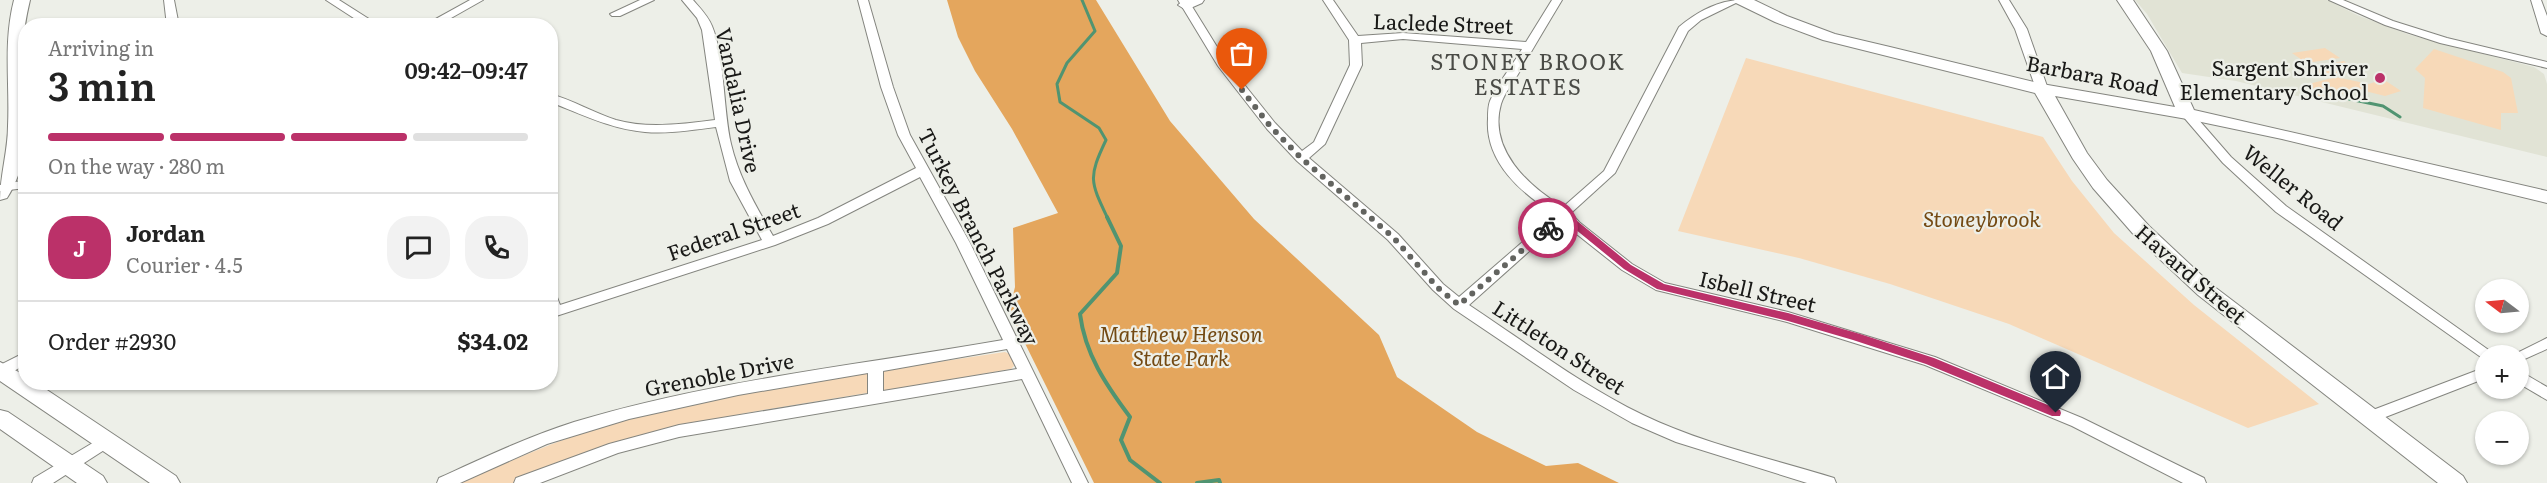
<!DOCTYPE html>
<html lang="en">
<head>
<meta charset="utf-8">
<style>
  :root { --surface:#fff; --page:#f2f2f2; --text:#222; --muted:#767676; --line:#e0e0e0; --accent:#bb3169 }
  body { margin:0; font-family:Literata,serif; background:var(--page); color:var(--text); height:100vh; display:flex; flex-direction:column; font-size:22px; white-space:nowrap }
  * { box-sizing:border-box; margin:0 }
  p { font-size:20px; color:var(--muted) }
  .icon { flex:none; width:33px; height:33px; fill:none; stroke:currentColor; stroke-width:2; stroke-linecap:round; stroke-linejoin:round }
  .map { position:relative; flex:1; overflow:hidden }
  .side { position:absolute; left:18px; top:18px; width:540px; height:372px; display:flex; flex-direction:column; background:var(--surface); border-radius:24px; box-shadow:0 2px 4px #0004 }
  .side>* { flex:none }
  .needle { width:39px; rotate:286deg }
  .fabs { position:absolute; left:2475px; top:279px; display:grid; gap:12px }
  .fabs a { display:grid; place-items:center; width:54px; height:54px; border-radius:50%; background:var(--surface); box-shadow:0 2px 4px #0004; font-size:30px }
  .pin { position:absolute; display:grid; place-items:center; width:51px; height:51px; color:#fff; margin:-62px -26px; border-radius:50% 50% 50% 0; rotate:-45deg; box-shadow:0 0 6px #0007 }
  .pin .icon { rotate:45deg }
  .courier { position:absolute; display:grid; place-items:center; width:60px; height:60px; margin:-30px; border:4px solid #bb3169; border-radius:50%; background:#fff; color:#222; box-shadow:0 2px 8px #0007 }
  .overview em { font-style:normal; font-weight:600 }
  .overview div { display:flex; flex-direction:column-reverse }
  .overview { display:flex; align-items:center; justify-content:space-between; height:102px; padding:0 30px }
  h1 { font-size:39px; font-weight:600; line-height:45px }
  .bar { display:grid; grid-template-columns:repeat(4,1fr); gap:9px 6px; align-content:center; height:72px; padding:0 30px }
  .bar i { height:8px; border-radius:4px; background:var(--line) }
  .bar .current { background:var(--accent) }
  .bar p { grid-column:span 4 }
  .line { display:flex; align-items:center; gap:15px; padding:0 30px; border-top:2px solid var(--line) }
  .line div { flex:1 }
  .round { display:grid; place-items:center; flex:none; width:63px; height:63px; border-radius:24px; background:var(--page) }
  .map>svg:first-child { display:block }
  .built { fill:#e1e3d5 }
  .green { fill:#f7d9b8 }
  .forest { fill:#e4a65d }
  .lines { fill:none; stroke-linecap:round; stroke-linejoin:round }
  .stream-far1 { stroke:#509471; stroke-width:3 }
  .stream { stroke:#509471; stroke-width:4 }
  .street-casing { stroke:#84857f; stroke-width:2 }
  .secondary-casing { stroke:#84857f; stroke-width:2 }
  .street { fill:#fff; fill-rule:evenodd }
  .secondary { fill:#fff; fill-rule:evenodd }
  .route { fill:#bb3169 }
  .done { stroke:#636460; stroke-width:6; stroke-dasharray:0 10.8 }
  .poi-dot { fill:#bb3169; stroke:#edefe8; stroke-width:2 }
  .labels { text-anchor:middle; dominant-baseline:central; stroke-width:4.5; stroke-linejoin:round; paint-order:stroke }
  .street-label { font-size:21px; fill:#191917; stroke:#edefe8 }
  .poi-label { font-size:21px; fill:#191917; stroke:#edefe8; text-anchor:end }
  .park-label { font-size:21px; font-style:italic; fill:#734912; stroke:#edefe8 }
  .neighbourhood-label { font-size:22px; letter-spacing:1.5px; fill:#4a4b46; stroke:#edefe8 }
</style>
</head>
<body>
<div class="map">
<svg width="2547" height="483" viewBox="0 0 2547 483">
  <rect width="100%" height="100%" fill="#edefe8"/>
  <path class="built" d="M 2135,0 L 2327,0 L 2357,15 L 2410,35 L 2534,67 L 2544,74 L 2547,84 L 2547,157 L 2236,81 L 2182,73 L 2147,14 Z"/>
  <path class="green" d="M 2325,48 L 2340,58 L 2306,63 L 2292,53 Z
    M 2434,49 L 2503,72 L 2511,78 L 2518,113 L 2501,113 L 2501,130 L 2423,108 L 2425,78 L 2415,69 Z
    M 1746,58 L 2043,137 L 2072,181 L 2114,233 L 2194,305 L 2319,404 L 2248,428 L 2009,324 L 1890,284 L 1799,258 L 1678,231 Z
    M 2344,61 L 2359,72 L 2325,77 L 2310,67 Z
    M 2336,77 L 2369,84 L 2383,79 L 2401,91 L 2385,96 L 2361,90 L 2318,98 L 2301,86 Z
    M 1005,352 L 1012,355 L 1014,366 L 1011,369 L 883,391 L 884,370 Z
    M 868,372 L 867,393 L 746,413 L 665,430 L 515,483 L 458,483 C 531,452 605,420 683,404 C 744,391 807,383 868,372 Z"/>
  <path class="forest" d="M 947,0 L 1096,0 L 1170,121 L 1254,219 L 1379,335 L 1397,377 L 1477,432 L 1546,466 L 1578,463 L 1619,483 L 1094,483 L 1009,311 L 1015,287 L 1013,228 L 1058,213 L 1012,129 L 975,71 L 958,37 Z"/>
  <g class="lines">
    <path class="stream-far1" d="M 1082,0 L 1095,31 L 1067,63 L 1057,84 L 1060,102 L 1099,128 L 1106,140 C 1088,178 1090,181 1108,219
      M 2349,99 L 2383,106 L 2400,117"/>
    <path class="stream" d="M 1107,217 L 1121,246 L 1117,273 L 1080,314 C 1085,354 1106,385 1130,417 L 1121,440 L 1130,460 L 1160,483
      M 1197,483 L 1219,480 L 1220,483"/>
    <defs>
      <path id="street" d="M 164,0 L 174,0 L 179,26 L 167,26 Z
        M 326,0 L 339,0 L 380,26 L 366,26 Z
        M 470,0 L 483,0 L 437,26 L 423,26 Z
        M 640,0 L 654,0 L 620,16 L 612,16 L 610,14 Z
        M 682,0 L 693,0 C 700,8 708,16 712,26 C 725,57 723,109 731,144 C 739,178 756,206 773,236 L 818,218 L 916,168 L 898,135 L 881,87 L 858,0 L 868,0 L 893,87 L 910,135 L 970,243 L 1088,483 L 1072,483 L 1022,379 L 679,437 L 618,453 L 540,483 L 514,483 L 516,478 L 609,444 L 679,425 L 868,394 L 868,373 L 738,395 L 629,419 L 547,444 L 460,483 L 437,483 L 439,478 C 483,458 527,437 574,422 C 713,380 860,365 1003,340 L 956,243 L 920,177 L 828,224 L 775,245 L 550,318 L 550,290 L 555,292 L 560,305 L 762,240 L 730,181 L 716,127 C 692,130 668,134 645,132 C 611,129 581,114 550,102 L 550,94 C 573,100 594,113 616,120 C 648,129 682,124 715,120 L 702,30 L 697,18 ZM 1007,349 L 1017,369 L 883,391 L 883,371 Z
        M 1178,0 L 1188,0 L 1227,63 L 1275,123 L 1302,151 L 1314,142 L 1350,65 L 1349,40 L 1323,0 L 1333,0 L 1358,36 L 1403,33 L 1526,42 L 1552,0 L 1562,0 C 1547,25 1532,50 1517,76 C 1512,84 1504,94 1501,104 C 1488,149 1528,186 1563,207 L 1604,171 L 1679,27 C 1697,12 1719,0 1742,0 L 1701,20 L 1688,31 L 1615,173 L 1571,213 L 1579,222 L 1632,264 L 1665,283 L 1788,312 L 1935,357 L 2082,418 L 2204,478 L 2206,483 L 2183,483 L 2072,426 L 1925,365 L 1787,322 L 1656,290 L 1622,270 L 1569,228 L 1563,221 L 1469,305 C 1525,342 1581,385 1643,415 C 1703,444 1770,458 1834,478 L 1836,483 L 1807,483 L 1676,442 L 1632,423 L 1574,390 L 1454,309 L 1433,290 L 1388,240 L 1297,161 L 1267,129 L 1218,66 ZM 1403,39 L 1522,49 C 1512,66 1498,83 1490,101 C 1488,106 1488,114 1488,119 C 1485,162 1522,194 1555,214 L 1459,297 L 1443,284 L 1398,234 L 1309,158 L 1325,144 L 1362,65 L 1361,43 Z
        M 1999,0 L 2009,0 L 2027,29 L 2048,89 L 2046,92 L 2042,93 L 2036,89 L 2015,29 Z
        M 2329,0 L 2343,0 L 2393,21 L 2447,38 L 2547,62 L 2547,68 L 2440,43 L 2385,25 Z
        M 2531,0 L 2541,0 L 2547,16 L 2547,36 L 2541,33 Z
        M 2187,110 L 2191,111 L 2231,157 L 2286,206 L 2497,356 L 2486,356 L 2485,360 L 2276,212 L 2223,163 L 2181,114 Z
        M 26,180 L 26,188 L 0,191 L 0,185 Z
        M 2547,338 L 2547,349 L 2518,362 L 2518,356 L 2511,356 Z
        M 26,352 L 26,364 L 7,375 L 0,376 L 0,365 Z
        M 2486,367 L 2486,378 L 2370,423 L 2365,421 L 2362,417 L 2365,413 Z
        M 2518,370 L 2547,387 L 2547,400 L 2518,383 Z
        M 106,435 L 112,437 L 114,441 L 112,445 L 53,483 L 32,483 L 34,478 Z"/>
      <path id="secondary" d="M 14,0 L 30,0 C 26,17 23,33 23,50 C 23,100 36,153 7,198 L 0,200 C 0,175 8,151 8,126 C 10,83 3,43 14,0 Z
        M 1184,0 L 1204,0 L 1202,3 L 1186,10 L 1178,5 Z
        M 1734,0 L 1754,0 L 1787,16 L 1835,34 L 1890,47 L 2042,84 L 2175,107 L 2151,51 L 2117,0 L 2133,0 L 2167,51 L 2194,110 L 2547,191 L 2547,203 L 2282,139 L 2187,119 L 2055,96 L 2087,153 L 2107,180 L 2149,226 L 2212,285 L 2463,476 L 2467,483 L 2438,483 L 2198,295 L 2135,236 L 2093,188 L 2073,159 L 2035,93 L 1823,40 L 1775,22 L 1736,3 Z
        M 0,362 L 26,376 L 26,382 L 35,382 L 176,476 L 180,483 L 150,483 L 0,381 Z
        M 0,410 L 8,412 L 103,476 L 107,483 L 77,483 L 0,429 Z"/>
    </defs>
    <use href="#street" class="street-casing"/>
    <use href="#secondary" class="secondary-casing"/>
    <use href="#street" class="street"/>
    <use href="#secondary" class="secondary"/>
  </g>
  <path class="route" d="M 1565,211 L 1631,265 L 1664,284 L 1788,313 L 1860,334 L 1934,358 L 2060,410 L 2061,413 L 2060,416 L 2052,416 L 1926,364 L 1853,340 L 1788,321 L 1657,289 L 1624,269 L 1564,220 L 1552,231 L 1545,231 L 1545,226 Z"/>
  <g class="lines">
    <path class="done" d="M 1242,90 L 1270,126 L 1301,158 L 1393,237 L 1438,288 L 1459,305 L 1548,228"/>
  </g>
  <circle class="poi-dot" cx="2380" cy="78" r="6"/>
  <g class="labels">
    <g class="street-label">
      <text transform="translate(1443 22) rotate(2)">Laclede Street</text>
      <text transform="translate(2093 74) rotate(11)">Barbara Road</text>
      <text transform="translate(740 100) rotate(78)">Vandalia Drive</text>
      <text transform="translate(2294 186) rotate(39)">Weller Road</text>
      <text transform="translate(733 230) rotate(-19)">Federal Street</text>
      <text transform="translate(980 236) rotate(63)">Turkey Branch Parkway</text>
      <text transform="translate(2192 273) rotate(41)">Havard Street</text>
      <text transform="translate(1758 290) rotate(13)">Isbell Street</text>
      <text transform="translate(1560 346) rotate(33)">Littleton Street</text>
      <text transform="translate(719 373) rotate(-11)">Grenoble Drive</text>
    </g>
    <g class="poi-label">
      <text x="2368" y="66">Sargent Shriver<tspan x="2368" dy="24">Elementary School</tspan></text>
    </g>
    <g class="park-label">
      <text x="1982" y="217">Stoneybrook</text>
      <text x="1181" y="332">Matthew Henson<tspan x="1181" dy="24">State Park</tspan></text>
    </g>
    <g class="neighbourhood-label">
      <text x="1528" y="60">STONEY BROOK<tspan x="1528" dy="25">ESTATES</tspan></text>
    </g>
  </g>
</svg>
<div class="fabs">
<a><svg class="needle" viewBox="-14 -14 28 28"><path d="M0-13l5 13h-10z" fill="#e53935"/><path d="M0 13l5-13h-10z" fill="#767676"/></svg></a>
<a>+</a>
<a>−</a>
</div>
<div class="pin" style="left:1242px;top:90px;background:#ea580c"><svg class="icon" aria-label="bag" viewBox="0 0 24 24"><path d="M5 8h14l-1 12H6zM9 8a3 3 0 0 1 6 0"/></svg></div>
<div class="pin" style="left:2056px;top:413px;background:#1f2937"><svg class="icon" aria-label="home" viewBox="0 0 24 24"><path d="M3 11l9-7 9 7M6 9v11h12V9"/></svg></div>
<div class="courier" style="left:1548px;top:228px"><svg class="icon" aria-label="bike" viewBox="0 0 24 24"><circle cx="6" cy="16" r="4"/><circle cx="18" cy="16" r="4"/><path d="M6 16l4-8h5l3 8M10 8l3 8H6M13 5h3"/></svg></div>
<section class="side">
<div class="overview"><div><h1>3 min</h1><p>Arriving in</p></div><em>09:42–09:47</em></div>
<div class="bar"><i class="current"></i><i class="current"></i><i class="current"></i><i></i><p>On the way · 280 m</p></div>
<div class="line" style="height:108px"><b class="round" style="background:var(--accent);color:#fff">J</b><div><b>Jordan</b><p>Courier · 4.5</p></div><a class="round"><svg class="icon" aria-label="chat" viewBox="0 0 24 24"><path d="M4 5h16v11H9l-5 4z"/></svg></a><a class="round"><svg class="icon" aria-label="phone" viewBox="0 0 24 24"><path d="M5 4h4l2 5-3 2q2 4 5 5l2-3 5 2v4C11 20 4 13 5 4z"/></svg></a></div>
<div class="line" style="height:78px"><div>Order #2930</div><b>$34.02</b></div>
</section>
</div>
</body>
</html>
